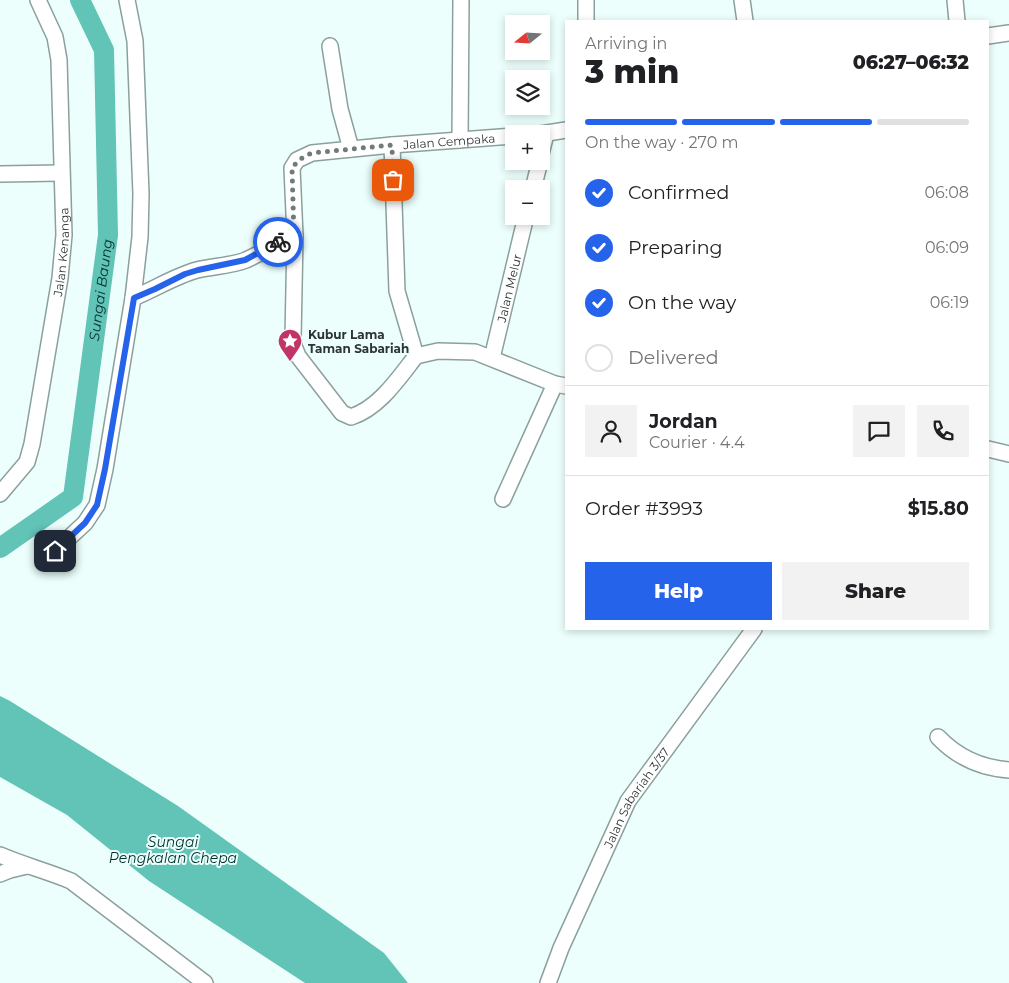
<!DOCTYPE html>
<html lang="en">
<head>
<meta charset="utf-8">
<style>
  :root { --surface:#fff; --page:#f2f2f2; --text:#202124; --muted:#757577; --line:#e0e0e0; --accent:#2563eb }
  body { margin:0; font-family:Montserrat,sans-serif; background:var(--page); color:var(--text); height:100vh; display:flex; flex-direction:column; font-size:19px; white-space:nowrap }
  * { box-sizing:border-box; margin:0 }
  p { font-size:16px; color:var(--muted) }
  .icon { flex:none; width:28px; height:28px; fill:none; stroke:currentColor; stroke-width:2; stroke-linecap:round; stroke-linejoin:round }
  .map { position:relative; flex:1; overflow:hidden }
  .details { position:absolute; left:565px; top:20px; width:424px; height:610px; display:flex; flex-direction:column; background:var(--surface); border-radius:0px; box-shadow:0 2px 8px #0003 }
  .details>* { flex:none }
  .needle { width:32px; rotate:252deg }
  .buttons { position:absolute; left:505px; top:15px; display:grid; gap:10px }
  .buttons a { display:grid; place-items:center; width:45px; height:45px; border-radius:0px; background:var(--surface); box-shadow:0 2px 8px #0003; font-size:25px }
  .pin { position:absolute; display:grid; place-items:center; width:42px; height:42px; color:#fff; margin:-21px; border-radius:10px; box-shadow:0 2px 8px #0006 }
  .courier { position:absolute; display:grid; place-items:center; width:50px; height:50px; margin:-25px; border:4px solid #2563eb; border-radius:50%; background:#fff; color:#222; box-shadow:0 1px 6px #0007 }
  .summary em { font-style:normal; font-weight:800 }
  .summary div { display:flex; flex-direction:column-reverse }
  .summary { display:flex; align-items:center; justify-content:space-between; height:85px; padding:0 20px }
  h1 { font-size:32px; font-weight:800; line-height:38px }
  .bar { display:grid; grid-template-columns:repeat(4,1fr); gap:8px 5px; align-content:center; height:60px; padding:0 20px }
  .bar i { height:6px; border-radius:4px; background:var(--line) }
  .bar .selected { background:var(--accent) }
  .bar p { grid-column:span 4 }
  .line { display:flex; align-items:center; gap:12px; padding:0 20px; border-top:1px solid var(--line) }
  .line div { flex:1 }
  .round { display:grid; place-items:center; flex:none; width:52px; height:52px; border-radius:0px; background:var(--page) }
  ol { padding:0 20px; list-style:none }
  li { display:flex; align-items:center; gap:15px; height:55px }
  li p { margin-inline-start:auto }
  li .icon { padding:5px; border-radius:50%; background:var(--accent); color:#fff; stroke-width:4 }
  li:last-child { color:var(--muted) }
  li i { width:28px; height:28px; border:2px solid var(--line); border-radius:50% }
  .cta { display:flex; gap:10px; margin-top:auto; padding:10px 20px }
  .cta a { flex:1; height:58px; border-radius:0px; background:var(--accent); color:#fff; font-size:20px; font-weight:800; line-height:58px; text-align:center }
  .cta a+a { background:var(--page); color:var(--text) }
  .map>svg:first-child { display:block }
  .water { fill:#62c3b7 }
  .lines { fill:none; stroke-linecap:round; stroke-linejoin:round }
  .river { stroke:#62c3b7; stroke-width:20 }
  .minor-casing { stroke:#8ba09d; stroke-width:18 }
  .minor { stroke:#fff; stroke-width:15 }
  .done { stroke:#707c7a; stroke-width:5; stroke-dasharray:0 9 }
  .route { stroke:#2563eb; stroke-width:6 }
  .labels { text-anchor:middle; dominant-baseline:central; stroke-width:4; stroke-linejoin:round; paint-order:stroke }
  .street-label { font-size:12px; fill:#2d3534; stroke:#ecfffc }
  .poi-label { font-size:12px; font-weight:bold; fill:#2d3534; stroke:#ecfffc; text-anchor:start }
  .water-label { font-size:14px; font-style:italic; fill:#00312c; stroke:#ecfffc }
</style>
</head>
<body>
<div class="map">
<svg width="1009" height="983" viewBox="0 0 1009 983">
  <rect width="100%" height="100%" fill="#ecfffc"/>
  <path class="water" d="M 0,696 L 10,701 L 178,806 L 384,953 L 408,983 L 305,983 L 149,881 L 67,815 L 0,777 Z"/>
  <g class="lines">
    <path class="river" id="s1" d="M 0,548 L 73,497 L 108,235 L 104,50 L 80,0"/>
    <defs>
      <g id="minor">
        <path d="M 586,0 L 586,21"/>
        <path d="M 742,0 L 745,21"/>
        <path d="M 955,0 L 957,21"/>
        <path d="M 988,36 L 1009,33"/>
        <path d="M 330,46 L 340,109 L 351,149"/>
        <path d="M 541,134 L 566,130"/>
        <path d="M 460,140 L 461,0"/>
        <path d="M 392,145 L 397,291 L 416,356"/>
        <path d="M 541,154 L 546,134"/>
        <path d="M 0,174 L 61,173"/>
        <path d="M 533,189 L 540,161"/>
        <path d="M 133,298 C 155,289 175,276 197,270 C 213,266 231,266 246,260 C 263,252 278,243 295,236"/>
        <path id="s2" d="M 416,356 C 398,379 379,408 351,417 L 342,413 L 298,356 L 294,346 L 293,339 L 295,236 L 292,168 L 297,160 L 312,153 L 392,145 L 514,136"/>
        <path d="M 416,356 L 438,351 L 475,352 L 555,384 L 566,386"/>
        <path id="s3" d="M 492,358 L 526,216"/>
        <path d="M 988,449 L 1009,454"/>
        <path id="s4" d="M 0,494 L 27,462 L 32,444 L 60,278 L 64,235 L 59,60 L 55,37 L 38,0"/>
        <path d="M 503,499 L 555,384"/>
        <path d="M 55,551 L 85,523 L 97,505 L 105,469 L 133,298 L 140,237 L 141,194 L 135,41 L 127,0"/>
        <path d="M 938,737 C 957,757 981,768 1009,770"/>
        <path d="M 0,855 C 23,865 47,871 71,881 L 205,983"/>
        <path d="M 0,874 L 10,870 L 27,866"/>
        <path id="s5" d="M 548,983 L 561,948 L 628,801 L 754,629"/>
      </g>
    </defs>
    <use href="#minor" class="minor-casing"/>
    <use href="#minor" class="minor"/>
  </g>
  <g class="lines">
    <path class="done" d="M 278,242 L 294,236 L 292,168 C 298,160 303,157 312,153 L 392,145 L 393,180"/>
    <path class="route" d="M 55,551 L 85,523 L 97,505 L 105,469 L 134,298 L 155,289 L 185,274 L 198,270 L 245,260 L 278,242"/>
  </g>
  <defs>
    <symbol id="sight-pin" viewBox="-11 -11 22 30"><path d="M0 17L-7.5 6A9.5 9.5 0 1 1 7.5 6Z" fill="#c13465" stroke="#ecfffc"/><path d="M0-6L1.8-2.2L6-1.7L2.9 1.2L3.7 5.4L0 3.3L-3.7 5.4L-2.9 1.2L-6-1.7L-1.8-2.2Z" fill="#fff"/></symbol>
  </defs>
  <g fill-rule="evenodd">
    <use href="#sight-pin" x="276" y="327" width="28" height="38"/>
  </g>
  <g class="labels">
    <g class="street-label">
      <text stroke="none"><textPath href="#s2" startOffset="525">Jalan Cempaka</textPath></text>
      <text stroke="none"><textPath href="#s4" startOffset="255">Jalan Kenanga</textPath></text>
      <text stroke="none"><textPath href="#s3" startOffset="72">Jalan Melur</textPath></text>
      <text stroke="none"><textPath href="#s5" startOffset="206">Jalan Sabariah 3/37</textPath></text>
    </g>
    <g class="poi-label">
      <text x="308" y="334">Kubur Lama<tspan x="308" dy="14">Taman Sabariah</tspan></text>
    </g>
    <g class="water-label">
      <text stroke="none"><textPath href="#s1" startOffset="298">Sungai Baung</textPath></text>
      <text x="173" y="842">Sungai<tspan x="173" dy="16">Pengkalan Chepa</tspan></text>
    </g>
  </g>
</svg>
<div class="buttons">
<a><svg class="needle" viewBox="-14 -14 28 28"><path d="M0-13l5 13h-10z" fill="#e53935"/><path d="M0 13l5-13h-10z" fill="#757577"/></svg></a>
<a><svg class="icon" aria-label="layers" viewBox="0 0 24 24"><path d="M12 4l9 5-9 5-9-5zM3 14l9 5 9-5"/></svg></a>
<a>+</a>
<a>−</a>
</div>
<div class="pin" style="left:393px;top:180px;background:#ea580c"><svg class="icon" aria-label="bag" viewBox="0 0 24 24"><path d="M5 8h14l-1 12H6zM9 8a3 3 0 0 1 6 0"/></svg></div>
<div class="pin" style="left:55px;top:551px;background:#1f2937"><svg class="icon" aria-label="home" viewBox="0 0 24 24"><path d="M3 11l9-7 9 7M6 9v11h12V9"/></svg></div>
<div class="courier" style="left:278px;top:242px"><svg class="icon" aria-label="bike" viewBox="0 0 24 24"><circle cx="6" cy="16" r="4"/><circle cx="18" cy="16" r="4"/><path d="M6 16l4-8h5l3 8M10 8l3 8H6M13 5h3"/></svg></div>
<section class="details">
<div class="summary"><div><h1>3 min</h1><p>Arriving in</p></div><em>06:27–06:32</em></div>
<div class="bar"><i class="selected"></i><i class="selected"></i><i class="selected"></i><i></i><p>On the way · 270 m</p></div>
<ol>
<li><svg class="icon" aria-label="check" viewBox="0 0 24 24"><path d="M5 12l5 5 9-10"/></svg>Confirmed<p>06:08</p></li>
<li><svg class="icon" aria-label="check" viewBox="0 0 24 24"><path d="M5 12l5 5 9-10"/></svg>Preparing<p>06:09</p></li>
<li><svg class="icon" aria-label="check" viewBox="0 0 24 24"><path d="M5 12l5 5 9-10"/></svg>On the way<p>06:19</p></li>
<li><i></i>Delivered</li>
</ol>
<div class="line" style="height:90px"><a class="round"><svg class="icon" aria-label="person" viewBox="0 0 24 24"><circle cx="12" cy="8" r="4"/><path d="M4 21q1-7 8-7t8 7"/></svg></a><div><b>Jordan</b><p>Courier · 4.4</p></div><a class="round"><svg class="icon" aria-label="chat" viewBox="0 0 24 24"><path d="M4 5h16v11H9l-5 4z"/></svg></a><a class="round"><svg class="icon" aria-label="phone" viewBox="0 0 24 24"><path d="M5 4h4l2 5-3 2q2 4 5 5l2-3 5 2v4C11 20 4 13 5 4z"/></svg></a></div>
<div class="line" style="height:65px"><div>Order #3993</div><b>$15.80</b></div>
<div class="cta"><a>Help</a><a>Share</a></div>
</section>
</div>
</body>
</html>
